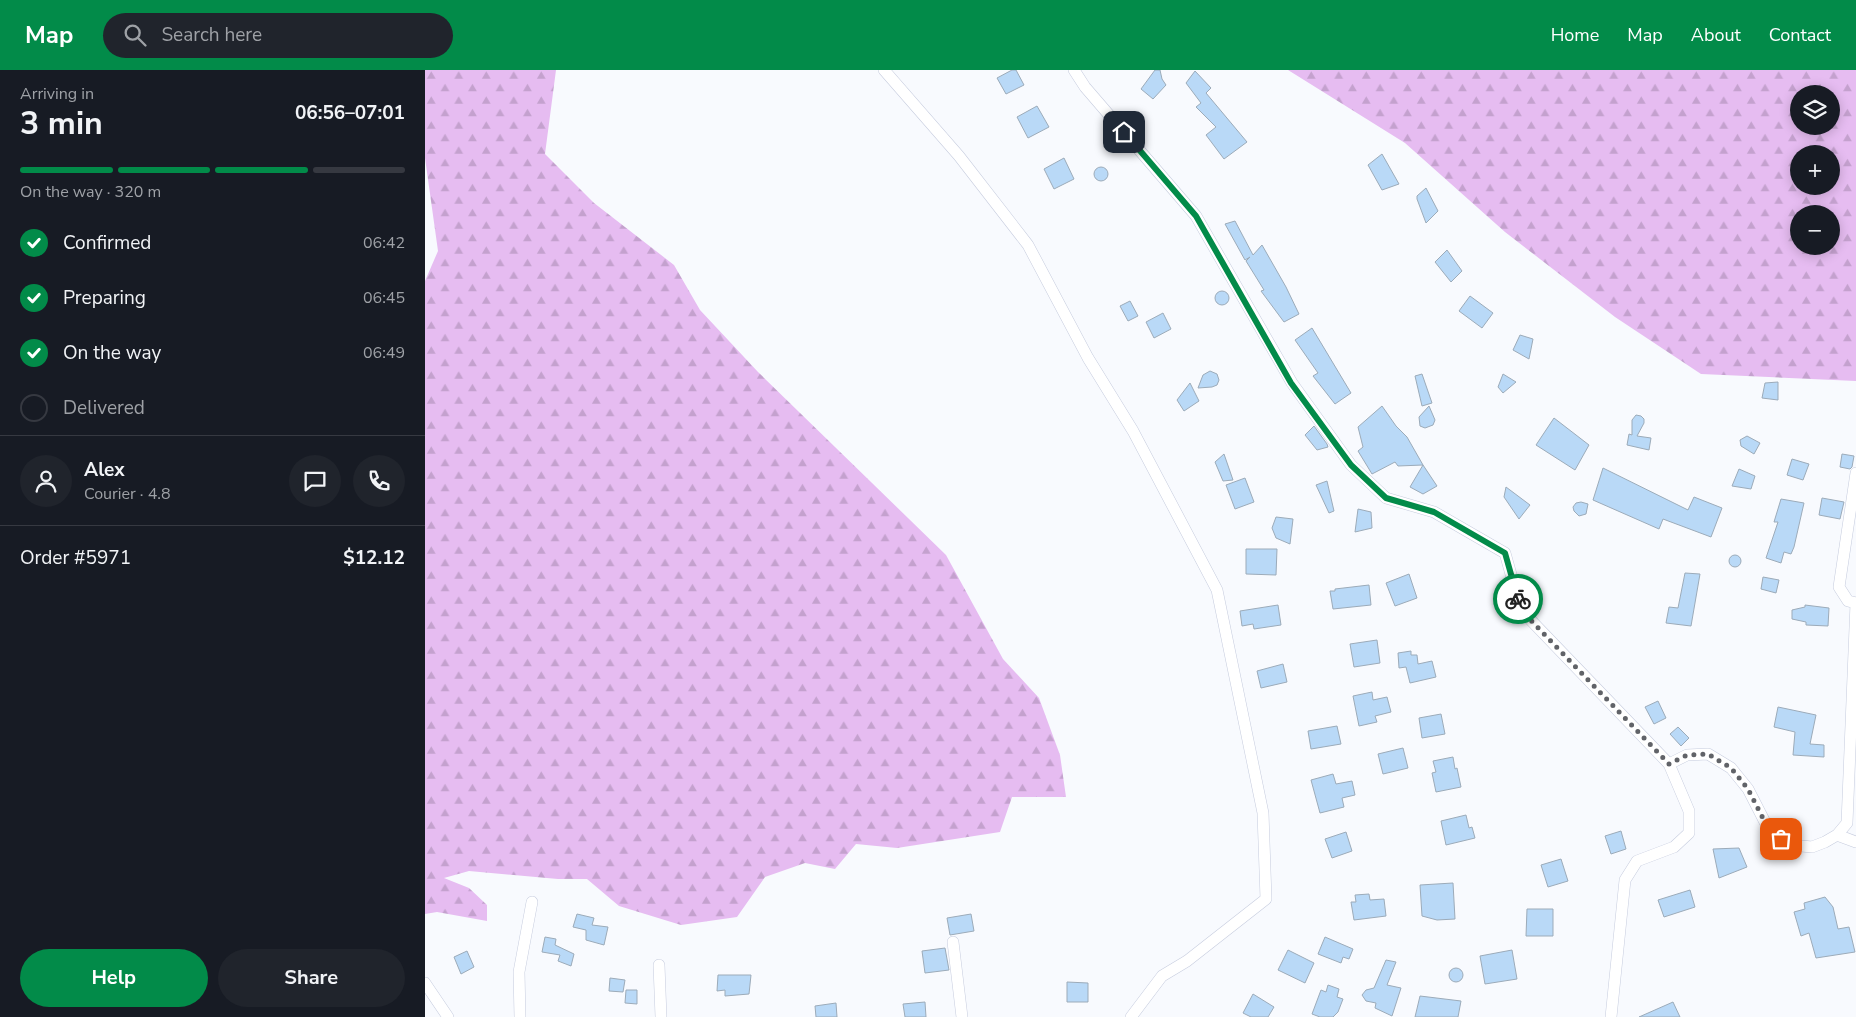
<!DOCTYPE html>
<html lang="en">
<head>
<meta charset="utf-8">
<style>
  :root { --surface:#171b24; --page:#20242c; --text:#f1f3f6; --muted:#9ea1a6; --line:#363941; --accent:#028b49 }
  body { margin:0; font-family:"Nunito Sans",sans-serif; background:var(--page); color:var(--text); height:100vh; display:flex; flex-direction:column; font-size:19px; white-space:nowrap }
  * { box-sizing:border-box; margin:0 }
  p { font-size:16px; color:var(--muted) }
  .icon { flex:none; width:28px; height:28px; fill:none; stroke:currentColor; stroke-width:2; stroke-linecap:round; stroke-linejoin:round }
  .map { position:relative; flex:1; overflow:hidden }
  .sheet { display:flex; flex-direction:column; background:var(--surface); width:425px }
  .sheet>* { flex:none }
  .controls { position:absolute; left:1365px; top:15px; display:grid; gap:10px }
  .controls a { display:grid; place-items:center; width:50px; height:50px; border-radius:50%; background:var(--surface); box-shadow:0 2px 12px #0003; font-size:25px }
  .pin { position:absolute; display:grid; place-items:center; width:42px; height:42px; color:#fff; margin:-21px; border-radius:10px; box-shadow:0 2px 8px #0006 }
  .courier { position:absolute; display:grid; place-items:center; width:50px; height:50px; margin:-25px; border:4px solid #028b49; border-radius:50%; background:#fff; color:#222; box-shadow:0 1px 6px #0007 }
  .headline em { font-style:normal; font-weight:700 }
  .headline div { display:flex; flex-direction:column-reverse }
  .headline { display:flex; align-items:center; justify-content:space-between; height:85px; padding:0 20px }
  h1 { font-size:32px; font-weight:700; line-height:38px }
  .bar { display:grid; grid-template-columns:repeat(4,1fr); gap:8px 5px; align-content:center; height:60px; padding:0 20px }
  .bar i { height:6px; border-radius:4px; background:var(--line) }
  .bar .current { background:var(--accent) }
  .bar p { grid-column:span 4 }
  .line { display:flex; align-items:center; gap:12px; padding:0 20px; border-top:1px solid var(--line) }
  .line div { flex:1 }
  .round { display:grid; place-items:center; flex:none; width:52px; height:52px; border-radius:26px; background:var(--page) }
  ol { padding:0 20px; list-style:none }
  li { display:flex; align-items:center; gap:15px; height:55px }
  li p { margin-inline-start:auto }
  li .icon { padding:5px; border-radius:50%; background:var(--accent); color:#fff; stroke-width:4 }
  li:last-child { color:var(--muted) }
  li i { width:28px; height:28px; border:2px solid var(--line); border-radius:50% }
  .action { display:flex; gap:10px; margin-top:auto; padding:10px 20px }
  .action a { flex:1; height:58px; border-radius:30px; background:var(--accent); color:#fff; font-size:20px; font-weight:700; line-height:58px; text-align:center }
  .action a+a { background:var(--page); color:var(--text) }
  header { display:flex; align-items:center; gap:30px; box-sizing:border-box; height:70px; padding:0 25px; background:var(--accent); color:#fff }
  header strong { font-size:24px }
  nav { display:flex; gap:28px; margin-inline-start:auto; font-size:18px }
  .search { width:350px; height:45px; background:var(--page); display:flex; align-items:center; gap:12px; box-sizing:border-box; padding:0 18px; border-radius:28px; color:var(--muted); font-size:19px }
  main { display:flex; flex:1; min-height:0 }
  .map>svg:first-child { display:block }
  .forest { fill:url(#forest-firs); fill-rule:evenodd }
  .building { fill:#b9d9f7; stroke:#9cabb9 }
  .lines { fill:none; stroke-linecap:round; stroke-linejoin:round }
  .street-casing { stroke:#c6ccde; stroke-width:12 }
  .street { stroke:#fff; stroke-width:11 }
  .done { stroke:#616368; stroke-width:5; stroke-dasharray:0 9 }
  .route { stroke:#028b49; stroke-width:6 }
</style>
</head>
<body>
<header>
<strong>Map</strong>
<div class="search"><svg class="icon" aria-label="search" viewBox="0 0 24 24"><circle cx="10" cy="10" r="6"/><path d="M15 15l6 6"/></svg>Search here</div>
<nav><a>Home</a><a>Map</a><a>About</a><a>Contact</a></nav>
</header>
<main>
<section class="sheet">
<div class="headline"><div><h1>3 min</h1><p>Arriving in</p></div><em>06:56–07:01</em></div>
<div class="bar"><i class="current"></i><i class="current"></i><i class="current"></i><i></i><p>On the way · 320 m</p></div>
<ol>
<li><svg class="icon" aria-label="check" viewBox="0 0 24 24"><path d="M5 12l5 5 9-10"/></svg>Confirmed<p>06:42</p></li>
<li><svg class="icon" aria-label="check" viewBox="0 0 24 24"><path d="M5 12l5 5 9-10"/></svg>Preparing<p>06:45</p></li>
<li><svg class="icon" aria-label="check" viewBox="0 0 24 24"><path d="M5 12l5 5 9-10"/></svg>On the way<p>06:49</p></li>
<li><i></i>Delivered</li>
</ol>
<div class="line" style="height:90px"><a class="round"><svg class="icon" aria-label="person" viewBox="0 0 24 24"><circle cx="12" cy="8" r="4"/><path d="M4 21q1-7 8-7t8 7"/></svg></a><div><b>Alex</b><p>Courier · 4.8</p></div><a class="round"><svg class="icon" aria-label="chat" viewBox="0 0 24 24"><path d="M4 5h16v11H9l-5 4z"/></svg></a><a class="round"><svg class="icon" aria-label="phone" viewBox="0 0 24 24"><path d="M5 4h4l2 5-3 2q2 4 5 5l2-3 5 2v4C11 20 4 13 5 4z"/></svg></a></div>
<div class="line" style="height:65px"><div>Order #5971</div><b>$12.12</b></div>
<div class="action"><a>Help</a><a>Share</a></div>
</section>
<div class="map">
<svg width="1431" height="947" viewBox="0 0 1431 947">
  <defs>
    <pattern id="forest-firs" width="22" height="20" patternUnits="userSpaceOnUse" patternTransform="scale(1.25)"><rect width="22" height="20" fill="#e6bcf1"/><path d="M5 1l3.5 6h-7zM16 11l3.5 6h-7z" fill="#c4a1ce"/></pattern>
  </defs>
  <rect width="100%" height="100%" fill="#f8fafe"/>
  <path class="forest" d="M 0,0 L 131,0 L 120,84 L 169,133 L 249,195 L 275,240 L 333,302 L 521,485 L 578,589 L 614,628 L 635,685 L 641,727 L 587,727 L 575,762 L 472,778 L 431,774 L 410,799 L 380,793 L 340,807 L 312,847 L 256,855 L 194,836 L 162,809 L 133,809 L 44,801 L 19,808 L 44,818 L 62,835 L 62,851 L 12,842 L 0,844 L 0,211 L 13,181 L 0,88 Z
    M 863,0 L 1431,0 L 1431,311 L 1276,304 L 1190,247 L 1080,162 L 980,73 ZM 1374,24 L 1406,24 L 1406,56 L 1374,56 ZM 1374,84 L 1406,84 L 1406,116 L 1374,116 ZM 1374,144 L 1406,144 L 1406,176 L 1374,176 Z"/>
  <path class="building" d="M 587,0 L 591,0 L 599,15 L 581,24 L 572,8 Z
    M 730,0 L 735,0 L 737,9 L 741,15 L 728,29 L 716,19 Z
    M 770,1 L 786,18 L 781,23 L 822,72 L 799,89 L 781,65 L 791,57 L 771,37 L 776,33 L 761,13 Z
    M 612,36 L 624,57 L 603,68 L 592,47 Z
    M 957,84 L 974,114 L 957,120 L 943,95 Z
    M 639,88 L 649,109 L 629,119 L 619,99 Z
    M669 104a7 7 0 1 1 14 0a7 7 0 1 1-14 0Z
    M 1001,118 L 1013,141 L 1001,153 L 992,129 L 992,126 Z
    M 810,151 L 828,185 L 837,175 L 861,217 L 874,244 L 859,252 L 836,221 L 839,220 L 821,191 L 825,187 L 820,190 L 800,154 Z
    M 1022,180 L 1037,201 L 1026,212 L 1010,192 Z
    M790 228a7 7 0 1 1 14 0a7 7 0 1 1-14 0Z
    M 1045,226 L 1068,243 L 1057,258 L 1034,241 Z
    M 705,231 L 713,246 L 703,251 L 695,236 Z
    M 738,243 L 746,259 L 729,268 L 721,252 Z
    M 887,258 L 926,323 L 910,334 L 888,306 L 893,303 L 870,270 Z
    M 1095,265 L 1108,269 L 1104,289 L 1088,280 Z
    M 785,301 L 792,304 L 794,310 L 792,315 L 787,317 L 773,318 L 778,305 Z
    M 997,304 L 1007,333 L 997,336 L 990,306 Z
    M 1078,304 L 1091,312 L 1078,323 L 1073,317 Z
    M 1353,312 L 1353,330 L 1337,328 L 1340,313 Z
    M 765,313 L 774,331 L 759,341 L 752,330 Z
    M 957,336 L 971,356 L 982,367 L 998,395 L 973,396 L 970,392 L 947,404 L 933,381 L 938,377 L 933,357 Z
    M 1004,336 L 1010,350 L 1008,355 L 1000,358 L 995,356 L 994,347 Z
    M 1211,345 L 1216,346 L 1219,349 L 1219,353 L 1212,366 L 1226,368 L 1224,380 L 1202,375 L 1204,364 L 1207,365 L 1207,350 Z
    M 1129,348 L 1164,375 L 1150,400 L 1111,375 Z
    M 889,356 L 902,374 L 903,377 L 892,380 L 880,365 Z
    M 1322,366 L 1335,373 L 1329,384 L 1316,376 L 1315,370 Z
    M 799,384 L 808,410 L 798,411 L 790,392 Z
    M 1417,384 L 1429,386 L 1427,397 L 1425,399 L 1415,397 Z
    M 1367,389 L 1384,394 L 1378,410 L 1362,405 Z
    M 998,395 L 1012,416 L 998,424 L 985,417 Z
    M 1178,398 L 1263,440 L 1269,427 L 1297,438 L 1286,467 L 1238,449 L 1234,459 L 1168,430 Z
    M 1314,399 L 1330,406 L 1326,419 L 1307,416 Z
    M 820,408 L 829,432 L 810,439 L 801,415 Z
    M 902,411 L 909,441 L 904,443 L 891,415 Z
    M 1081,417 L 1105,435 L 1094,449 L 1079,427 Z
    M 1397,428 L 1419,432 L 1415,449 L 1394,445 Z
    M 1356,429 L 1379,433 L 1369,477 L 1366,484 L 1359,482 L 1356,493 L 1341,488 L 1353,452 L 1349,452 Z
    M 1156,432 L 1163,434 L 1161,444 L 1154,446 L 1149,441 L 1148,437 L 1151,433 Z
    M 933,439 L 946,442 L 947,458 L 930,462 Z
    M 851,447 L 868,449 L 865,474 L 851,468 L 847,458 Z
    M 821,479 L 852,479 L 851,505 L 821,504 Z
    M1304 491a6 6 0 1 1 12 0a6 6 0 1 1-12 0Z
    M 1260,503 L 1275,504 L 1266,556 L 1241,553 L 1244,537 L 1253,538 Z
    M 984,504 L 992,528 L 970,536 L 961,513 Z
    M 1338,507 L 1354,510 L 1351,523 L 1336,519 Z
    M 944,515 L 946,535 L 908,539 L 905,521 L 910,521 L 910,519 Z
    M 853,535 L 856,555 L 829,559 L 828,554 L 817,556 L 815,541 Z
    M 1380,535 L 1404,538 L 1403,556 L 1381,555 L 1381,552 L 1367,549 L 1367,540 L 1380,537 Z
    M 952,570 L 955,593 L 929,597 L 925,574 Z
    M 986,581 L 986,585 L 992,585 L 993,594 L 1007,591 L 1011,607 L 985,613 L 981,597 L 974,598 L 973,583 Z
    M 858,594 L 862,612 L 836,618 L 832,601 Z
    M 947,622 L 948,630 L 962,627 L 966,642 L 950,646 L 952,652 L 934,656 L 928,626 Z
    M 1233,631 L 1241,648 L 1229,654 L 1220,637 Z
    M 1353,637 L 1391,645 L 1385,674 L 1399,675 L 1399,687 L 1368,685 L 1370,662 L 1349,657 Z
    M 1016,644 L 1020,664 L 997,668 L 994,648 Z
    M 912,656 L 916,674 L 886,679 L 883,661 Z
    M 1253,657 L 1264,668 L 1256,676 L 1245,664 Z
    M 978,678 L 983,698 L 958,704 L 953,684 Z
    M 1028,687 L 1030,699 L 1032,698 L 1036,717 L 1011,722 L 1007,703 L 1011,702 L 1008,691 Z
    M 908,704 L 911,714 L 927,711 L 930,725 L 917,728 L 919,737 L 895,743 L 886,710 Z
    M 1041,745 L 1044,758 L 1047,757 L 1050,768 L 1021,775 L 1016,751 Z
    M 1196,761 L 1201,779 L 1186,784 L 1180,766 Z
    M 921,762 L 927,781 L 907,788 L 900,769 Z
    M 1314,778 L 1322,797 L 1294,808 L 1288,779 Z
    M 1136,789 L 1143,811 L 1123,817 L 1116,795 Z
    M 1028,813 L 1030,849 L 1012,850 L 997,846 L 995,815 Z
    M 1265,820 L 1270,837 L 1239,847 L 1233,830 Z
    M 944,824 L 945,830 L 959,829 L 961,846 L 929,850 L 926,832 L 931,832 L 930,825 Z
    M 1400,827 L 1408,837 L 1413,859 L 1424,857 L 1430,882 L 1391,888 L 1384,863 L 1376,866 L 1369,842 L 1380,839 L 1379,833 Z
    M 1102,839 L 1128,839 L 1128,866 L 1101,866 Z
    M 152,844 L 169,848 L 167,855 L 183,857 L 179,875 L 161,870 L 161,860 L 148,857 Z
    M 546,844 L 549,861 L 525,865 L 522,848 Z
    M 120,867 L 131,869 L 130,875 L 149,884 L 146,896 L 133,891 L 135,885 L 117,882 Z
    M 900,867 L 928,879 L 924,889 L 918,887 L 916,893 L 893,884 Z
    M 520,878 L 524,900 L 500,903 L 497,881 Z
    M 863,880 L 889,893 L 880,913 L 853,900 Z
    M 1087,880 L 1092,909 L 1060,914 L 1055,886 Z
    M 42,881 L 49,897 L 36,904 L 29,887 Z
    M 961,890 L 971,892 L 962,915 L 976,918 L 967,946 L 950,938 L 951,933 L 941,931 L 937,925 L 941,920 L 949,918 Z
    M1024 905a7 7 0 1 1 14 0a7 7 0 1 1-14 0Z
    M 293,905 L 326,905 L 324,924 L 300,926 L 300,920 L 292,921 Z
    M 185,908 L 200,910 L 198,922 L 184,921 Z
    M 642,912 L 663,913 L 663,932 L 642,932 Z
    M 903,915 L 914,919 L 912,927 L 918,929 L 913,942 L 908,947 L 895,947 L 887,944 L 896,920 L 901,922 Z
    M 201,920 L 212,920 L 212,934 L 200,933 Z
    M 828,924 L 849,937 L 843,947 L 826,947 L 818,943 Z
    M 995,926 L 1036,931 L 1033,947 L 990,947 Z
    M 500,932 L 501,947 L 480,947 L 478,934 Z
    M 1248,932 L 1255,947 L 1214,947 Z
    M 411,933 L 412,947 L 391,947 L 390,936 Z"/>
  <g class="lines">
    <defs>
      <path id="street" d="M 459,0 L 534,86 L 603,175 L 663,288 L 708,361 L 792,520 L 838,743 L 841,829 L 762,891 L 737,906 L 706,947
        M 649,0 L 660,17 L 771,146 L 867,313 L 926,395 L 961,428 L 1009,442 L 1080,483 L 1096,540 L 1244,694 L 1264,741 L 1264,763 L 1249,777 L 1212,791 L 1200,810 L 1186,947
        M 1431,403 L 1414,517 L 1423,531 L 1431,533
        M 1244,694 L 1262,685 L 1283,684 L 1306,698 L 1323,719 L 1345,762 L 1366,775 L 1387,777 L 1400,772 L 1412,765 L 1422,753 L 1431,533
        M 1412,765 L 1431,772
        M 528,872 L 537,947
        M 234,895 L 236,947
        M 0,913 L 23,947
        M 95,947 L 94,902 L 107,832"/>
    </defs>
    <use href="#street" class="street-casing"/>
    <use href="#street" class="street"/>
  </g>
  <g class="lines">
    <path class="done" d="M 1093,529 L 1096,540 L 1244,694 L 1262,685 L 1283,684 L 1306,698 L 1323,719 L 1345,762 L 1356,769"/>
    <path class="route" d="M 699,62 L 771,146 L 866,313 L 926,395 L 961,428 L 1009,442 L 1080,483 L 1093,529"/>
  </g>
</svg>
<div class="controls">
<a><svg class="icon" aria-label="layers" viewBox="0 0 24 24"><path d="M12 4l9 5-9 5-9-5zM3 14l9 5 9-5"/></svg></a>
<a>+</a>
<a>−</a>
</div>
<div class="pin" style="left:1356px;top:769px;background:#ea580c"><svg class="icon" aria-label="bag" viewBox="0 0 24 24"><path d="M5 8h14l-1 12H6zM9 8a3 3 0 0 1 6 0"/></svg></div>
<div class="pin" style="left:699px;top:62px;background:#1f2937"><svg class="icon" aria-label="home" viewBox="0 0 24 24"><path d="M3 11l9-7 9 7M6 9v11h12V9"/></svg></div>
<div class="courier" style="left:1093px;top:529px"><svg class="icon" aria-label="bike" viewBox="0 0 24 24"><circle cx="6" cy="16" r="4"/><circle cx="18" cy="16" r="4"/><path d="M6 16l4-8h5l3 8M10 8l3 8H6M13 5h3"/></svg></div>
</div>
</main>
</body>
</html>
